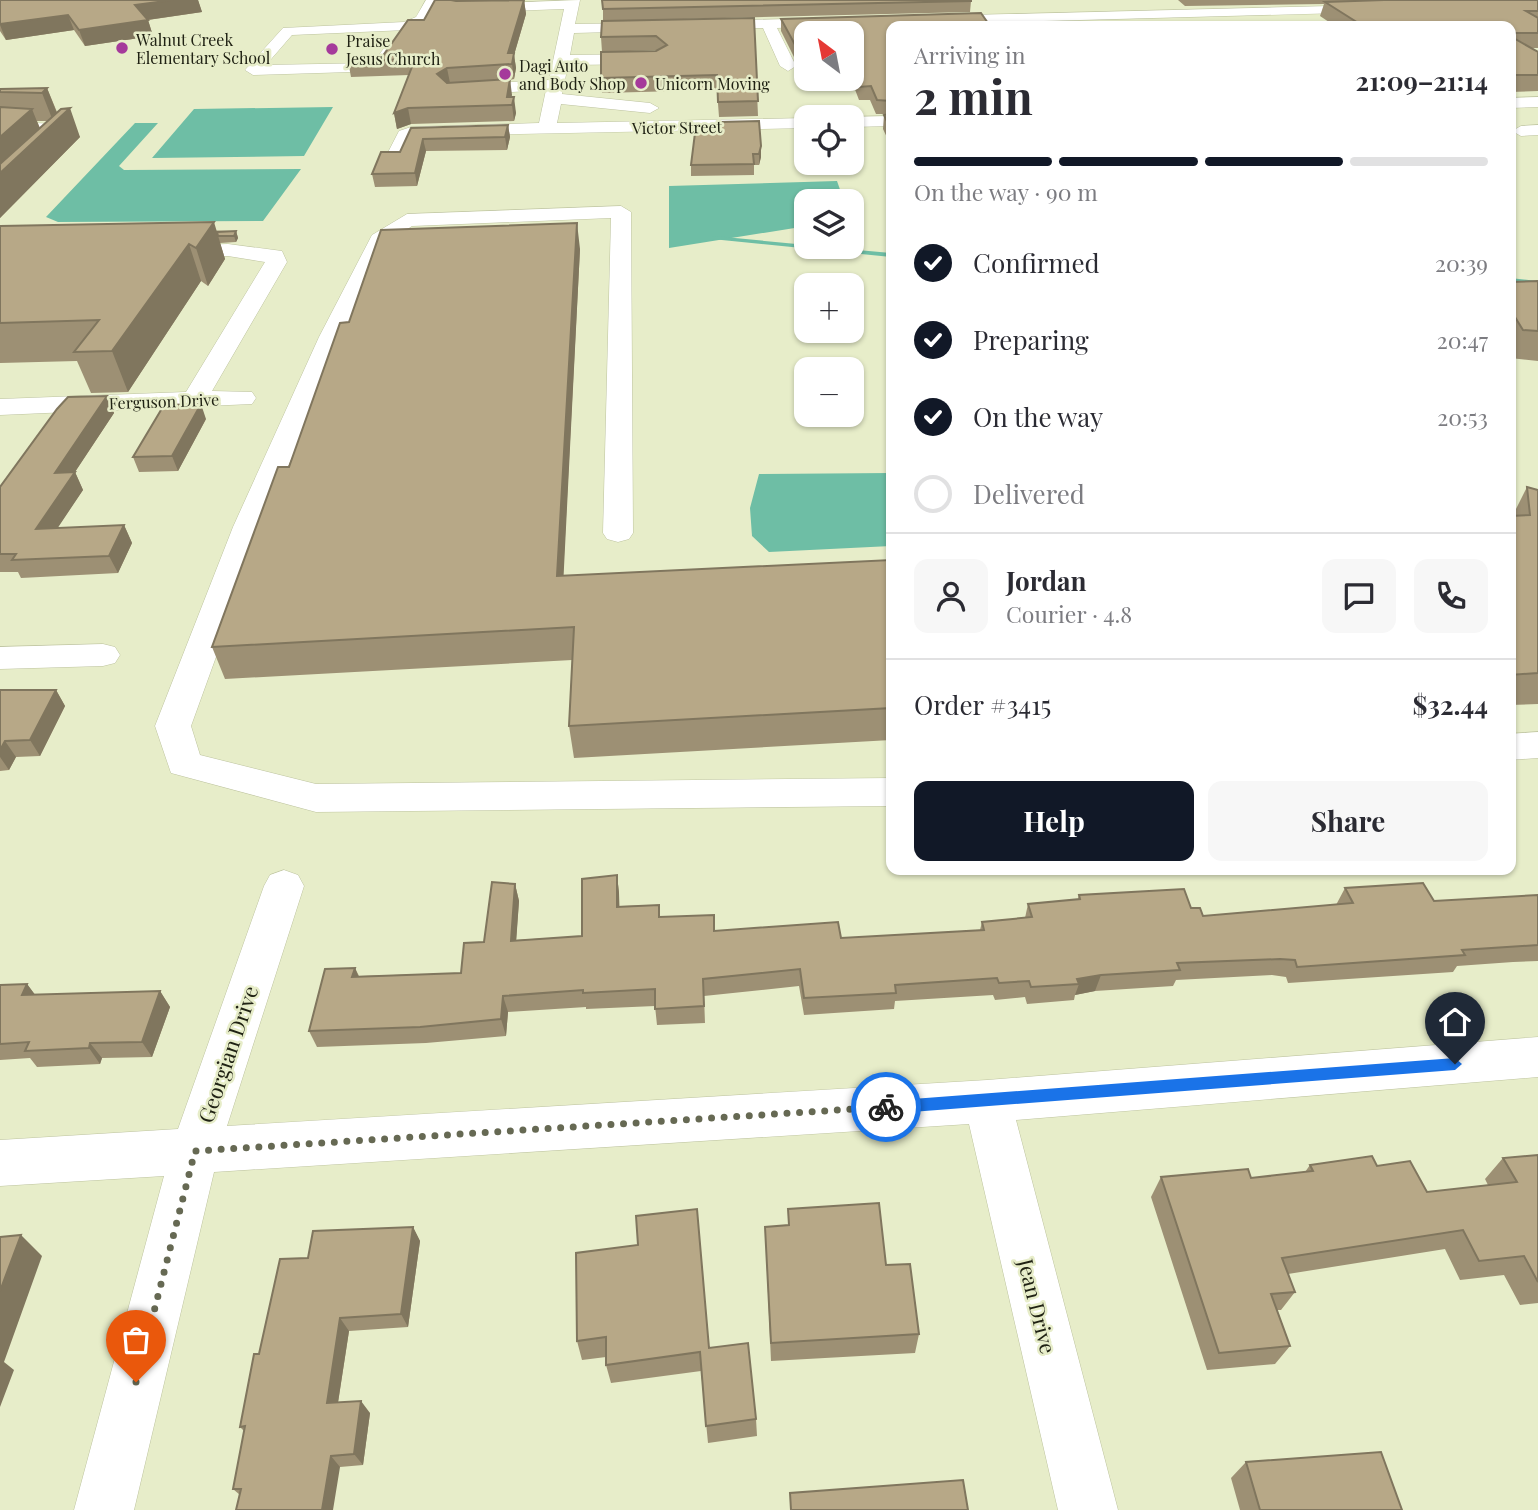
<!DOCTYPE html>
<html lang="en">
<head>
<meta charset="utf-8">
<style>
  :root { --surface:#fff; --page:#f7f7f7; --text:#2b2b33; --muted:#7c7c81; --line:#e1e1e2; --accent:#111827 }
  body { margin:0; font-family:"Playfair Display",serif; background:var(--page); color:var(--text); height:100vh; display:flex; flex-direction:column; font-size:26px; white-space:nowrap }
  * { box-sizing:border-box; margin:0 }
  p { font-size:23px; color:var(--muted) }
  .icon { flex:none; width:38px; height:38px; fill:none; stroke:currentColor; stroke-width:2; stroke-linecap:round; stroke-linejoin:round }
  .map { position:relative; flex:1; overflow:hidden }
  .drawer { position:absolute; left:886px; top:21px; width:630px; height:854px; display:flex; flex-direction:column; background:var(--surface); border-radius:14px; box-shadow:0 2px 5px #0004 }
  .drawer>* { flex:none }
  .needle { width:46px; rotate:328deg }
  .tools { position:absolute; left:794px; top:21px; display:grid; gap:14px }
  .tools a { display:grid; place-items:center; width:70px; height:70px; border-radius:14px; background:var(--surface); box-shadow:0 2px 5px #0004; font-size:35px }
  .pin { position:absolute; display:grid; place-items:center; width:60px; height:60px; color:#fff; margin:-72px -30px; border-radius:50% 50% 50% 0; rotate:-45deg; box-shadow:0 0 7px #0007 }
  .pin .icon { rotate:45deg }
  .courier { position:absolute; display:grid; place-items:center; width:70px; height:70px; margin:-35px; border:5px solid #1a73e8; border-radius:50%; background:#fff; color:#222; box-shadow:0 2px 9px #0007 }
  .summary em { font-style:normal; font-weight:700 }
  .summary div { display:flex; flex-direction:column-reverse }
  .summary { display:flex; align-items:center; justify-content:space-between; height:119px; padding:0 28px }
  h1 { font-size:46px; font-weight:700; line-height:52px }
  .bar { display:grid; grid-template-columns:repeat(4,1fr); gap:10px 7px; align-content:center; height:84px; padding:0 28px }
  .bar i { height:9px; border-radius:5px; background:var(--line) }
  .bar .current { background:var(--accent) }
  .bar p { grid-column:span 4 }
  .line { display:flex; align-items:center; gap:18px; padding:0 28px; border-top:2px solid var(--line) }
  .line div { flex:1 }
  .round { display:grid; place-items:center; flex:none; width:74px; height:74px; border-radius:14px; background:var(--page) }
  ol { padding:0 28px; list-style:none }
  li { display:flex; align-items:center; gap:21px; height:77px }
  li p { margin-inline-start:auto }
  li .icon { padding:7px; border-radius:50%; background:var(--accent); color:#fff; stroke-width:4 }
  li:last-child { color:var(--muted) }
  li i { width:38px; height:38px; border:4px solid var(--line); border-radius:50% }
  .cta { display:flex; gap:14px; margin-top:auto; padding:14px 28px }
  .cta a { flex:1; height:80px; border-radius:14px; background:var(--accent); color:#fff; font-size:28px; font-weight:700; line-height:80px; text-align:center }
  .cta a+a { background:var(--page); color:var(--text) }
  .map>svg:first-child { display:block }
  .water { fill:#6ebea5 }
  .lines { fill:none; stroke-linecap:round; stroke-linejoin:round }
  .stream { fill:#6ebea5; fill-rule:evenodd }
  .minor-casing { stroke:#bdc39f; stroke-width:1 }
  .minor { fill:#fff; fill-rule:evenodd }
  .wall { fill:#9d9074; fill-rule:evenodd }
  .shaded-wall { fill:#80765e }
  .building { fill:#b7a887; stroke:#80765e; stroke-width:2 }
  .route { fill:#1a73e8 }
  .done { stroke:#666953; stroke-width:7; stroke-dasharray:0 12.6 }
  .poi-dot { fill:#a53a9b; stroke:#e7edc9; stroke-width:2.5 }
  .labels { text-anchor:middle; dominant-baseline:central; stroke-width:5; stroke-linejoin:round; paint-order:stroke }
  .far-poi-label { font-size:16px; fill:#202214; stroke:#e7edc9; text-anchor:start }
  .far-street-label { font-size:16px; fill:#202214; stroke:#e7edc9 }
  .near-street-label { font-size:21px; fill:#202214; stroke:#e7edc9 }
</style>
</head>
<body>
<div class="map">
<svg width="1538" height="1510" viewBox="0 0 1538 1510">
  <rect width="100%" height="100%" fill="#e7edc9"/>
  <path class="water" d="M 333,107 L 304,156 L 152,158 L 194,109 Z
    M 135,123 L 158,123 L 119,166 L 124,170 L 301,169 L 263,221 L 58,222 L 46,217 Z
    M 837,181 L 844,201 L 807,201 L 807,226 L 669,248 L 669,186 Z
    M 891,473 L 891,546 L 769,552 L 752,536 L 750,508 L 759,474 Z"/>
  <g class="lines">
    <path class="stream" d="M 714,236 L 807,245 L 807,247 L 824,247 L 891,253 L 891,257 L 712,239 L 712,237 Z
      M 1510,278 L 1538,281 L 1538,285 L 1510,282 Z"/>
    <defs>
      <path id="minor" d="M 426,0 L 440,0 L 426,23 L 406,30 L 292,35 L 266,65 L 372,63 L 386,46 L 396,46 L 399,49 L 383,71 L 253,75 L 245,70 L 283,28 L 404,22 L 416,17 Z
        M 580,0 L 575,24 L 651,23 L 658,27 L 651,31 L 574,33 L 570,55 L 651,54 L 659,59 L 651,64 L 568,65 L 562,94 L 650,103 L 659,108 L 650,113 L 561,104 L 557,123 L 807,118 L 807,128 L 419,136 L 412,138 L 400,164 L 386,164 L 384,160 L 399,131 L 411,127 L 539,123 L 546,90 L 461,95 L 453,90 L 461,85 L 549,80 L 564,9 L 475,12 L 468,8 L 475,4 Z
        M 1372,5 L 1377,6 L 1377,12 L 933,24 L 926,20 L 933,16 Z
        M 829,18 L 834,19 L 834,25 L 777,28 L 796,66 L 788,71 L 780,66 L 763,28 L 706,29 L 699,25 L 706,21 Z
        M 1538,97 L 1538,107 L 1510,108 L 1510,98 Z
        M 891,116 L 891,126 L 852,127 L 850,117 Z
        M 0,122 L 64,124 L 73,129 L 69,137 L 7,197 L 0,199 L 0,182 L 52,134 L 0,132 Z
        M 1538,125 L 1538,135 L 1521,136 L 1512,131 L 1521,126 Z
        M 621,206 L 631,212 L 633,533 L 629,539 L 618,542 L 607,539 L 603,533 L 611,218 L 412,226 L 388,242 L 343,337 L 263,527 L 191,726 L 200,755 L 316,784 L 891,778 L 891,806 L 316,812 L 171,773 L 155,726 L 233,527 L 319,337 L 372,235 L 407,214 Z
        M 228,244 L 282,251 L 287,262 L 212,391 L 252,392 L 256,398 L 252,404 L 0,415 L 0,399 L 186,392 L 265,262 L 228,256 L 172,258 L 161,252 L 172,246 Z
        M 103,644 L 115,647 L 120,655 L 115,663 L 103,666 L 0,669 L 0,647 Z
        M 1538,732 L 1538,758 L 1510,760 L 1510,734 Z
        M 284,870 L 298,875 L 304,886 L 227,1126 L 987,1080 L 1538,1037 L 1538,1077 L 1016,1120 L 1118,1510 L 1058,1510 L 969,1124 L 214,1172 L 134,1510 L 74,1510 L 164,1176 L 0,1186 L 0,1140 L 178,1129 L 264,886 L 270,875 Z"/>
    </defs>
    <use href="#minor" class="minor-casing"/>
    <use href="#minor" class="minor"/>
  </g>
  <path class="wall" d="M 0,0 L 198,0 L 202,12 L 148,20 L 153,36 L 85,46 L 74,30 L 6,40 L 0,31 Z
    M 524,0 L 526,14 L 514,55 L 516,68 L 514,79 L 510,80 L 511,97 L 516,113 L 514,121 L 411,124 L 397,129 L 394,113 L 409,75 L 351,77 L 348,61 L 382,57 Z
    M 1178,0 L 1538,0 L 1538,48 L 1532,48 L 1538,52 L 1538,91 L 1510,92 L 1510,26 L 1335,26 L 1320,16 L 1324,4 L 1185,6 Z
    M 971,1 L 970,12 L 603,21 L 603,9 Z
    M 754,18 L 758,116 L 719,117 L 717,90 L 602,93 L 601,78 L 657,50 L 602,52 L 601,37 Z
    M 781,19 L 891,26 L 891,114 L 876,114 L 870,100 L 859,100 L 851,79 L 852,33 L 807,33 L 807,68 L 797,68 L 797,63 L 781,31 Z
    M 47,88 L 57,112 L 80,137 L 0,218 L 0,89 ZM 37,121 L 47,121 L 40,128 Z
    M 891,114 L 891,146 L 883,129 L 884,115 Z
    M 508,125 L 510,137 L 507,150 L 426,151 L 417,186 L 375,187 L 372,174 L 400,152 L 411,128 Z
    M 761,146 L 761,157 L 759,165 L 754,165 L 754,175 L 691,176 L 691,165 Z
    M 0,226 L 236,231 L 238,238 L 236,242 L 220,243 L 225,259 L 208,286 L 201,281 L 128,392 L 91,393 L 77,361 L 0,363 Z
    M 580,249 L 563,576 L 891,560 L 891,740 L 574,758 L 569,726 L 572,660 L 225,679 L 212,647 L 349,322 Z
    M 1538,281 L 1538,361 L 1510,358 L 1510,282 Z
    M 107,396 L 114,413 L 75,472 L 83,490 L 57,528 L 124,525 L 132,543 L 118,573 L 21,578 L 18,572 L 0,572 L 0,487 Z
    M 206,419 L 178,471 L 139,472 L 133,457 Z
    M 1527,487 L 1538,490 L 1538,704 L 1510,705 L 1510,516 L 1513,515 Z
    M 0,690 L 56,690 L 65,706 L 40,756 L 16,757 L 9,770 L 0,771 Z
    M 617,875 L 619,893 L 619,906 L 659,905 L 660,917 L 715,931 L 841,938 L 980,930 L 982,922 L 1025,918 L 1028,904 L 1078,899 L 1079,895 L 1191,908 L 1203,916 L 1336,905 L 1345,888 L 1434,901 L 1538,895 L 1538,961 L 1513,962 L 1457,966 L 1453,972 L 1288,983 L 1286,977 L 1272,975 L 1176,980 L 1173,986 L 1095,991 L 1075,995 L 1074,1000 L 1027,1004 L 1025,997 L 995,1000 L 993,995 L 895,1001 L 894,1009 L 804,1015 L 799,986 L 704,996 L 705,1023 L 657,1025 L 655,1006 L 586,1009 L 586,1007 L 508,1012 L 506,1036 L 426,1043 L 317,1047 L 309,1031 L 355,968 L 359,976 L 461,973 L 484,942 L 515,884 L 519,901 L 516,940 L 582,936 Z
    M 27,984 L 35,995 L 160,991 L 170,1007 L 152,1057 L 102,1058 L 100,1064 L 37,1067 L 30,1058 L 0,1060 L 0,985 Z
    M 1538,1155 L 1538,1303 L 1520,1305 L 1504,1275 L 1460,1280 L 1445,1249 L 1288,1274 L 1295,1292 L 1281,1310 L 1277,1310 L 1290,1346 L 1275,1364 L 1207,1370 L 1151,1197 L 1161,1177 L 1251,1178 L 1305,1172 L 1310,1165 L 1377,1166 L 1427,1192 L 1488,1185 L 1485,1179 L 1503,1158 Z
    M 788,1209 L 886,1265 L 919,1334 L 915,1353 L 771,1361 L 765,1227 L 788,1225 Z
    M 413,1227 L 420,1241 L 408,1327 L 349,1331 L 338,1403 L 370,1413 L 363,1465 L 340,1467 L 240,1495 L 233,1489 L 244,1431 L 240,1427 L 259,1354 L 308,1258 Z
    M 576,1253 L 709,1348 L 756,1419 L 757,1436 L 708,1443 L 701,1371 L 611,1383 L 606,1365 L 606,1357 L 582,1360 L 577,1341 Z
    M 1246,1462 L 1402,1510 L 1240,1510 L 1231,1478 Z"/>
  <path class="shaded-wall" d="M 173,0 L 198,0 L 202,12 L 140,21 L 135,5 Z
    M 450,0 L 526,0 L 524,0 L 526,14 L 514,55 L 516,68 L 514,79 L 512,64 L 508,53 L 452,4 Z
    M 68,15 L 74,30 L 6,40 L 0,25 L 0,24 Z
    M 148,20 L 153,36 L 85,46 L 79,30 Z
    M 447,68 L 450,83 L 440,90 L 437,74 Z
    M 510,79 L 512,95 L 510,105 L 507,97 Z
    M 47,88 L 58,116 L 53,121 L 42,93 Z
    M 514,97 L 516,113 L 514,121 L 512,105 Z
    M 70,108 L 80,137 L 0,218 L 0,137 L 32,109 L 42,134 Z
    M 408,108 L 411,124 L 397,129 L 394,113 Z
    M 508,125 L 510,137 L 507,150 L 505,137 Z
    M 423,139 L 426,151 L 417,186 L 415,173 Z
    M 761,146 L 761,157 L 759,165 L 759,154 Z
    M 214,222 L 225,259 L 208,286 L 196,248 Z
    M 577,223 L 580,249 L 562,607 L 557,576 Z
    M 236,231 L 238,238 L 236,242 L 234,236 Z
    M 189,244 L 201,281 L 128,392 L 112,351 Z
    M 107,396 L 114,413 L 67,484 L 75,472 L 83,490 L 45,547 L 36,529 L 55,473 Z
    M 201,404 L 206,419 L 178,471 L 172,456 Z
    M 124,525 L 132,543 L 118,573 L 109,556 Z
    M 56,690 L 65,706 L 40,756 L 30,740 Z
    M 5,741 L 16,757 L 9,770 L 0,757 L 0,750 Z
    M 617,875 L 619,893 L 620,924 L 617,907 Z
    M 515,884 L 519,901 L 515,958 L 511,941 Z
    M 355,968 L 362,985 L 352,977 Z
    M 1101,975 L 1095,991 L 1075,995 L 1079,984 L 1077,979 Z
    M 27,984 L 39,1000 L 22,995 Z
    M 160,991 L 170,1007 L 152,1057 L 142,1042 Z
    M 503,996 L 508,1012 L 506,1036 L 501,1019 Z
    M 90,1043 L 102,1058 L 100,1064 L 89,1048 Z
    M 413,1227 L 420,1241 L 408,1327 L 401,1314 Z
    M 21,1235 L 42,1256 L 4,1362 L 14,1370 L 0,1407 L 0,1291 Z
    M 340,1318 L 349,1331 L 336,1415 L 327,1403 Z
    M 361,1401 L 370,1413 L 363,1465 L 354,1454 Z
    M 331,1456 L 340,1467 L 333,1510 L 322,1510 Z"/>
  <path class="building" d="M 0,0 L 173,0 L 135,5 L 148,20 L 79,30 L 68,15 L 0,24 Z
    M 435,0 L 451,0 L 456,1 L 524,0 L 508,53 L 514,53 L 512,64 L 447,68 L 437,74 L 447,83 L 510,79 L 507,97 L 514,97 L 512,105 L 408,108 L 394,113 L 415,59 L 348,61 L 382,57 L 408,20 L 424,20 Z
    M 602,0 L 971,0 L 971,1 L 603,9 Z
    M 1384,0 L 1538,0 L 1538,11 L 1526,11 L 1538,18 L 1538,33 L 1510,33 L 1510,26 L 1363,26 L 1325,2 Z
    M 981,13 L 990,26 L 891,26 L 891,101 L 877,100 L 871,86 L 859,87 L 852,67 L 852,33 L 807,33 L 807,56 L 797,56 L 799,52 L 781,19 Z
    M 754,18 L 758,101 L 718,102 L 717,75 L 601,78 L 601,52 L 656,51 L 667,45 L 656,36 L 601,37 L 602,21 Z
    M 1510,36 L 1538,52 L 1538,75 L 1510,75 Z
    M 47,88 L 42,93 L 0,92 L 0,89 Z
    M 0,107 L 32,109 L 0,137 Z
    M 70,108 L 0,173 L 0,164 L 61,109 Z
    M 891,114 L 891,130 L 884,115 Z
    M 759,121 L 761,146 L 759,154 L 753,154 L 754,164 L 691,165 L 695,133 L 720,133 L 720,122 Z
    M 508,125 L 505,137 L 423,139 L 415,173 L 372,174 L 381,152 L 400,152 L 411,128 Z
    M 214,222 L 196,248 L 189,244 L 112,351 L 74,352 L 99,320 L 0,323 L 0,226 Z
    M 577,223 L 557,576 L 891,560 L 891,708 L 569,726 L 574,627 L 212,647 L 278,467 L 289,467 L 340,323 L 349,322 L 381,230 Z
    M 236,231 L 234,236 L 218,236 L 217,232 Z
    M 1538,281 L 1538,331 L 1523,330 L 1510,309 L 1510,282 Z
    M 107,396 L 55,473 L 75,472 L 36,529 L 124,525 L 109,556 L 12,560 L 16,554 L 0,554 L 0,487 L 57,409 L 68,397 Z
    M 201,404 L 172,456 L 133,457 L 164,405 Z
    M 1527,487 L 1538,490 L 1538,673 L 1510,675 L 1510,516 L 1530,515 Z
    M 0,690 L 56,690 L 30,740 L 5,741 L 0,750 Z
    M 617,875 L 617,907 L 659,905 L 659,917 L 714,915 L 714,931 L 838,922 L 841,938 L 984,930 L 982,922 L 1032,917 L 1028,904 L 1080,899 L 1079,895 L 1184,889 L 1191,908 L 1200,908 L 1203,916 L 1353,903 L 1345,888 L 1423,883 L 1434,901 L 1538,895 L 1538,945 L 1462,950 L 1465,955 L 1297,967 L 1295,960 L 1280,959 L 1177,963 L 1180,970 L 1101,975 L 1077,979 L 1079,984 L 1031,987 L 1029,981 L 999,983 L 997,978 L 895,985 L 896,993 L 804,998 L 800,969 L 703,979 L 704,1006 L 655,1009 L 655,989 L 583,993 L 583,990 L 503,996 L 501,1019 L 420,1027 L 309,1031 L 325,969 L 355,968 L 352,977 L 461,973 L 464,943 L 484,942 L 492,882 L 515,884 L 511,941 L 582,936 L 582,879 Z
    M 27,984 L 22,995 L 160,991 L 142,1042 L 90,1043 L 89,1048 L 25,1051 L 29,1042 L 0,1044 L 0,985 Z
    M 1538,1155 L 1538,1282 L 1524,1256 L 1479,1261 L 1463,1230 L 1282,1258 L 1295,1292 L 1271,1294 L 1290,1346 L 1219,1353 L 1161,1177 L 1248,1169 L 1251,1178 L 1313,1171 L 1310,1165 L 1372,1156 L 1377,1166 L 1410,1161 L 1427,1192 L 1517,1182 L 1503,1158 Z
    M 879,1203 L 886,1265 L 910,1264 L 919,1334 L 771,1343 L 765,1227 L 789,1225 L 788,1209 Z
    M 697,1209 L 709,1348 L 748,1343 L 756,1419 L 706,1426 L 700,1352 L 606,1365 L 606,1337 L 577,1341 L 576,1253 L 638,1245 L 636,1216 Z
    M 413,1227 L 401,1314 L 340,1318 L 327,1403 L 361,1401 L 354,1454 L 331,1456 L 322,1510 L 236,1510 L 241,1489 L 233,1489 L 245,1426 L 240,1427 L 254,1354 L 259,1354 L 280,1259 L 308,1258 L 313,1231 Z
    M 21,1235 L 0,1291 L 0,1237 Z
    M 1381,1452 L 1402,1510 L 1260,1510 L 1246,1462 Z
    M 963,1480 L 968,1510 L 791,1510 L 790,1493 Z"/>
  <path class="route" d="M 1455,1058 L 1462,1064 L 1455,1070 L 886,1114 L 879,1107 L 886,1101 Z"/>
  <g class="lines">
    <path class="done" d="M 136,1382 L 195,1151 L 886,1107"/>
  </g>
  <g class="poi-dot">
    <circle cx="122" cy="48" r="7"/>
    <circle cx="332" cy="49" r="7"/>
    <circle cx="505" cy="74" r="7"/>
    <circle cx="641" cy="83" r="7"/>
  </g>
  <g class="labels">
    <g class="far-poi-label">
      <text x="136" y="39">Walnut Creek<tspan x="136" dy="18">Elementary School</tspan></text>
      <text x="346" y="40">Praise<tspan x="346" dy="18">Jesus Church</tspan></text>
      <text x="519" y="65">Dagi Auto<tspan x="519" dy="18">and Body Shop</tspan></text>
      <text x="655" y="83">Unicorn Moving</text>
    </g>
    <g class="far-street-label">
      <text transform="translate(677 127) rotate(-1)">Victor Street</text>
      <text transform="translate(164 401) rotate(-2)">Ferguson Drive</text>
    </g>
    <g class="near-street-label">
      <text transform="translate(227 1054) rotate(-71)">Georgian Drive</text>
      <text transform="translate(1038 1306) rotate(76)">Jean Drive</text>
    </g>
  </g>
</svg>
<div class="tools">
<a><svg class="needle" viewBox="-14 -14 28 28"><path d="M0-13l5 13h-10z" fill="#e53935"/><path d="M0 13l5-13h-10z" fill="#7c7c81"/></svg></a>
<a><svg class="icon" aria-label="locate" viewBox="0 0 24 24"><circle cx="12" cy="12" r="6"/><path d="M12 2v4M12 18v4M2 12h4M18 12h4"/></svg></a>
<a><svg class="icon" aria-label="layers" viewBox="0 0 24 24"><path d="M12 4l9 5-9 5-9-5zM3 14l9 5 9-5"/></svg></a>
<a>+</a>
<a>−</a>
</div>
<div class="pin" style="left:136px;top:1382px;background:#ea580c"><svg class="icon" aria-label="bag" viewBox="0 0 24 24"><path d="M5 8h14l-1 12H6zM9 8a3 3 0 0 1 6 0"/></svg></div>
<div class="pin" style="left:1455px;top:1064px;background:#1f2937"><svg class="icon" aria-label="home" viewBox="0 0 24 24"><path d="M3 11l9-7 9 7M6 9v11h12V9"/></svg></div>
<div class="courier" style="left:886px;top:1107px"><svg class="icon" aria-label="bike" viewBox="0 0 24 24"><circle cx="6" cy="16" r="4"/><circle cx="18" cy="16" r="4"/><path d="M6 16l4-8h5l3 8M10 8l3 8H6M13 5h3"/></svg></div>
<section class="drawer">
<div class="summary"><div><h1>2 min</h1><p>Arriving in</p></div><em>21:09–21:14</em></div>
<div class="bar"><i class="current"></i><i class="current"></i><i class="current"></i><i></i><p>On the way · 90 m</p></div>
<ol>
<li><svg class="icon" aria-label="check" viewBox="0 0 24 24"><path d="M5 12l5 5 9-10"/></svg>Confirmed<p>20:39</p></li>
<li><svg class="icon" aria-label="check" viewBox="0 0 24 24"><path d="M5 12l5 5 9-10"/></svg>Preparing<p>20:47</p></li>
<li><svg class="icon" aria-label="check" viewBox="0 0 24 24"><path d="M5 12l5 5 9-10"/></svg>On the way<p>20:53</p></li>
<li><i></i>Delivered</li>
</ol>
<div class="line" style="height:126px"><a class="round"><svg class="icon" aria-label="person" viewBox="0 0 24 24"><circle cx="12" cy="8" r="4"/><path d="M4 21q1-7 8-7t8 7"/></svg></a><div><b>Jordan</b><p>Courier · 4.8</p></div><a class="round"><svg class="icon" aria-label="chat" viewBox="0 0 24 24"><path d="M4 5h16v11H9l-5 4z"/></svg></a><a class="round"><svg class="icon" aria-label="phone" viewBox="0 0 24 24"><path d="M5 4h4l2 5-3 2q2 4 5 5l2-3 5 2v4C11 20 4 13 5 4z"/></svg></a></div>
<div class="line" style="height:91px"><div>Order #3415</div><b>$32.44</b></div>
<div class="cta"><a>Help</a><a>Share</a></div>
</section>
</div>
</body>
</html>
